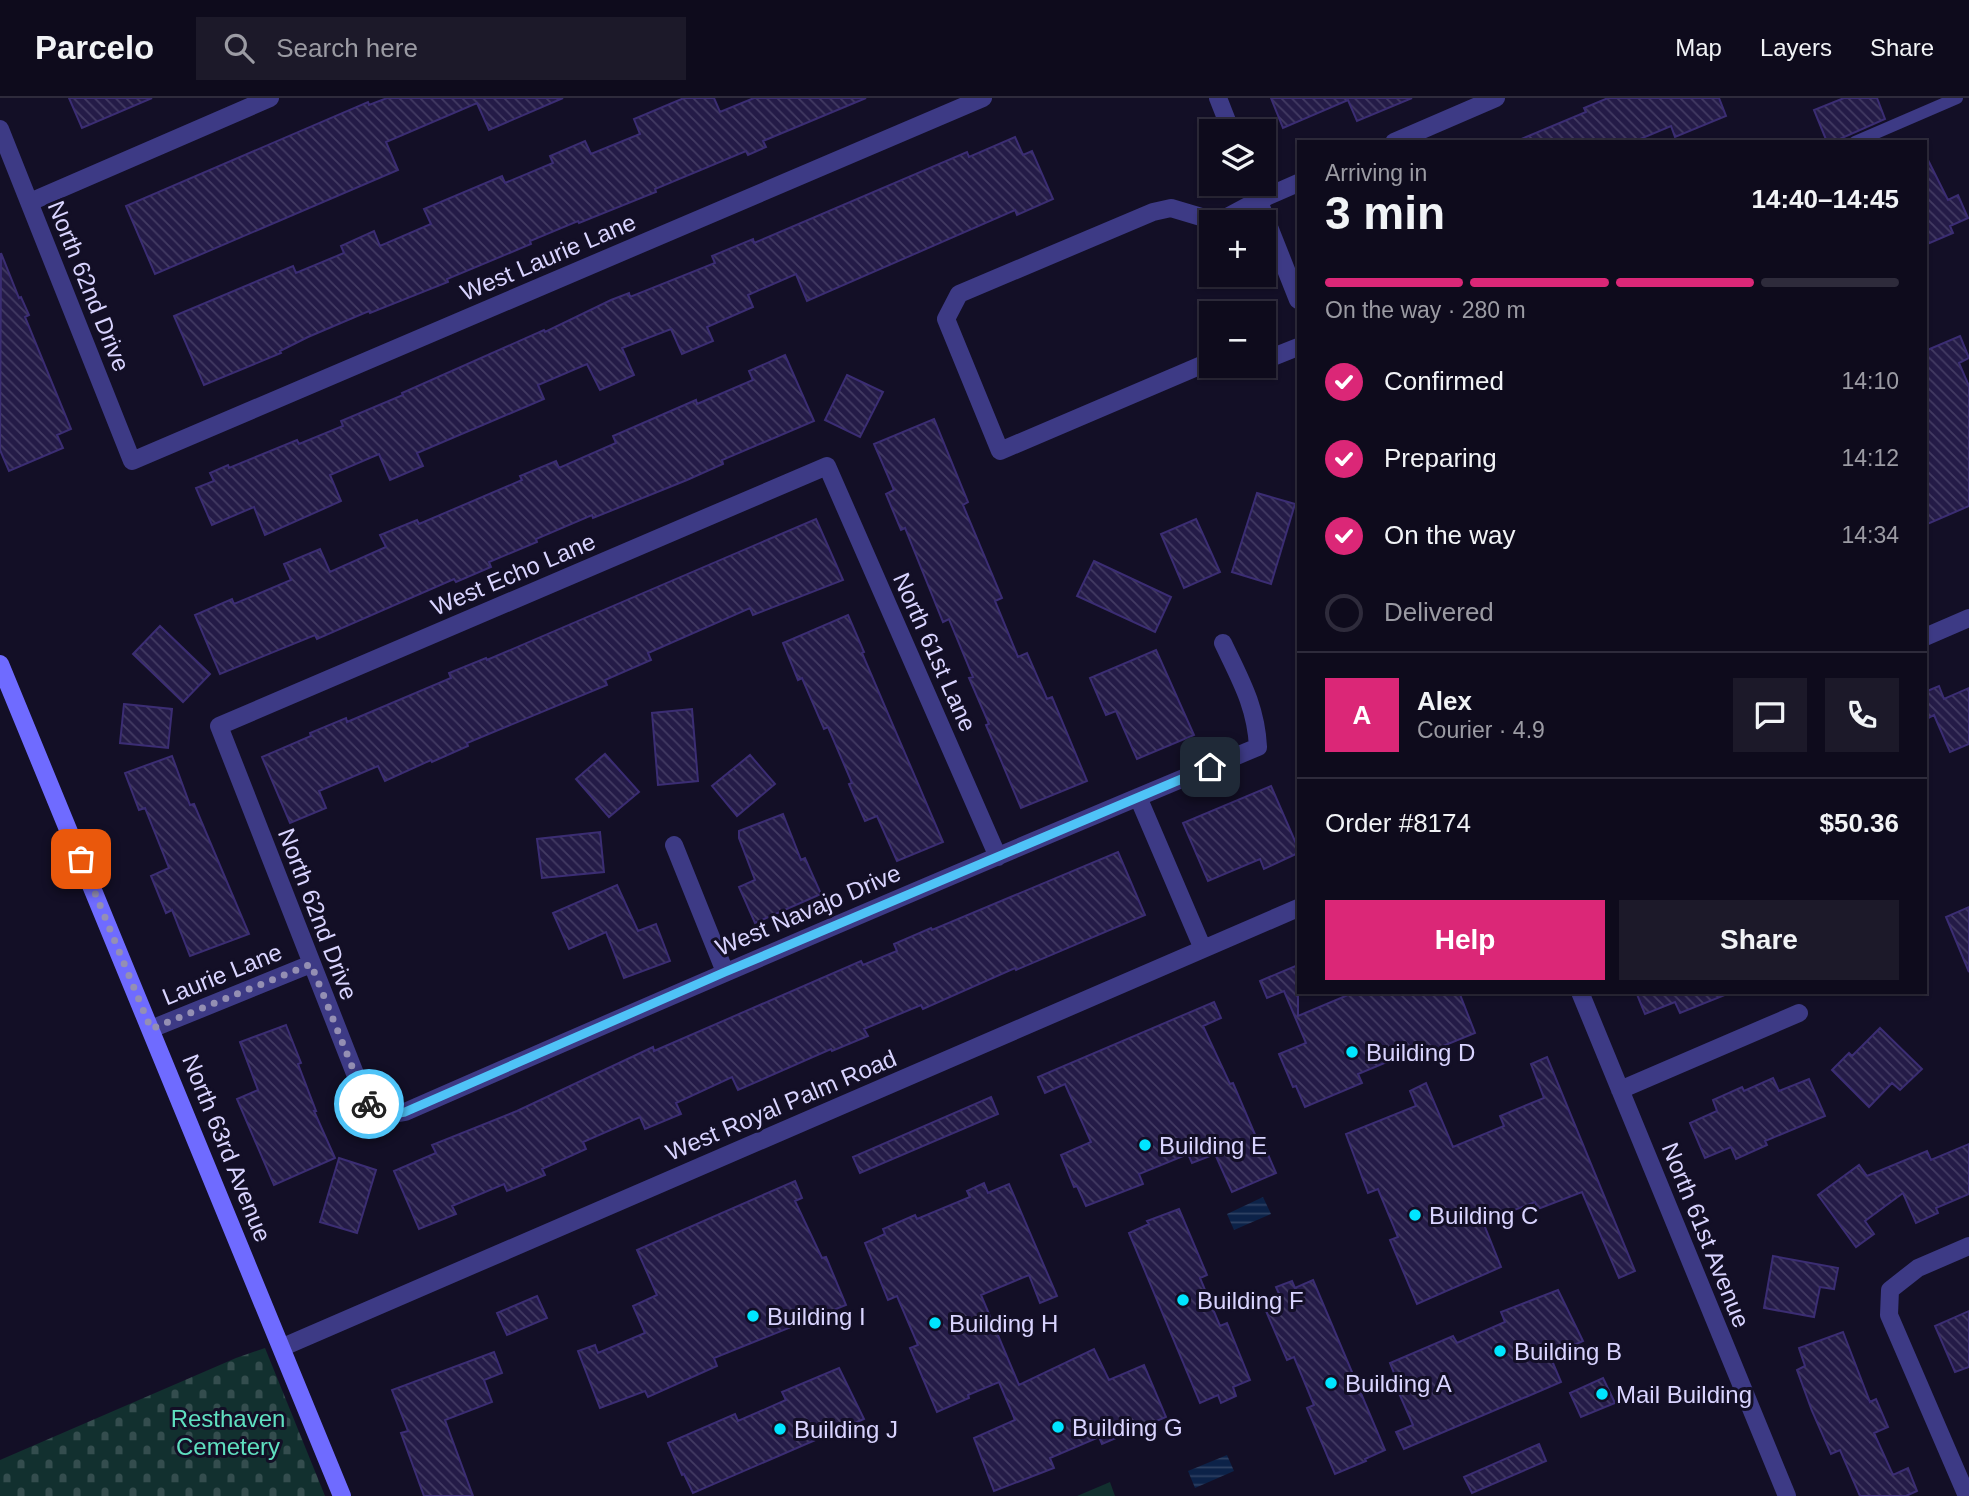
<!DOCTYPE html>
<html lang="en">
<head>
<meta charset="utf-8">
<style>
  :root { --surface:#0e0b1c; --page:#1c1929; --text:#f1f3f6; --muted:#9b9ba3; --line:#2e2b3b; --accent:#db2777 }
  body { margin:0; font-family:Helvetica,sans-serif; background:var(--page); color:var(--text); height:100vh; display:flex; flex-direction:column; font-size:26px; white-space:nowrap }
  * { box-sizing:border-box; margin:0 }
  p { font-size:23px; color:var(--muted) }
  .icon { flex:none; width:38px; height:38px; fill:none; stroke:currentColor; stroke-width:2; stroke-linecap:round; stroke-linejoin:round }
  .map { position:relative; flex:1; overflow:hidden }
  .sheet { position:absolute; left:1297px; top:42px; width:630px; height:854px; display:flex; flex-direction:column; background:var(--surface); border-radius:0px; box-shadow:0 2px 5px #0004,0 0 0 2px var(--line) }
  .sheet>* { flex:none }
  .fabs { position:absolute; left:1199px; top:21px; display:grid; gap:14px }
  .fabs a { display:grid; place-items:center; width:77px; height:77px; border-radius:0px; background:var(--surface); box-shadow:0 2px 5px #0004,0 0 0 2px var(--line); font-size:35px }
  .pin { position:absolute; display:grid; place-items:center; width:60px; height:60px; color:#fff; margin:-30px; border-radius:14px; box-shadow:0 4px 10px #0006 }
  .courier { position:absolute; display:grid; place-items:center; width:70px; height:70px; margin:-35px; border:5px solid #4fc3f7; border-radius:50%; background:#fff; color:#222; box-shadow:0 2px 9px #0007 }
  .head em { font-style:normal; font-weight:800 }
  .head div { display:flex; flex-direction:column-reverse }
  .head { display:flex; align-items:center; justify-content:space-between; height:119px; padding:0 28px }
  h1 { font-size:46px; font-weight:800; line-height:52px }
  .bar { display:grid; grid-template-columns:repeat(4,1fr); gap:10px 7px; align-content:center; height:84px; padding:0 28px }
  .bar i { height:9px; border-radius:5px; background:var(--line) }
  .bar .on { background:var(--accent) }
  .bar p { grid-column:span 4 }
  .line { display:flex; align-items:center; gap:18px; padding:0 28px; border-top:2px solid var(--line) }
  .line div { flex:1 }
  .round { display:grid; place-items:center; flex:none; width:74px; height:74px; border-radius:0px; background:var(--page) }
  ol { padding:0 28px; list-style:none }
  li { display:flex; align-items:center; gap:21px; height:77px }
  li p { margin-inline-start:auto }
  li .icon { padding:7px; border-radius:50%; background:var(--accent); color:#fff; stroke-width:4 }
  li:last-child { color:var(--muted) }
  li i { width:38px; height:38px; border:4px solid var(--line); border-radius:50% }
  .cta { display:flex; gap:14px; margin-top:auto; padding:14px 28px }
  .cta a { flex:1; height:80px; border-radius:0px; background:var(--accent); color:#fff; font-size:28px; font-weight:800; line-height:80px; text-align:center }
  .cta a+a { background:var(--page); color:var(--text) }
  header { display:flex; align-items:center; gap:42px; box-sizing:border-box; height:98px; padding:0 35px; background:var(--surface); border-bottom:2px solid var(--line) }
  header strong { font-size:33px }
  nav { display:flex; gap:38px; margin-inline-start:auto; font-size:24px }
  .search { width:490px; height:63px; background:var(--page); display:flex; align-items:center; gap:18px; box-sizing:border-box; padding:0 24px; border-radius:0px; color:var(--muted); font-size:26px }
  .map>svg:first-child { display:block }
  .cemetery { fill:url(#cemetery-stones) }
  .green { fill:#12302f }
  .water { fill:url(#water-rules) }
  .building { fill:url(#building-back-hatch); stroke:#3b2d73; stroke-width:2 }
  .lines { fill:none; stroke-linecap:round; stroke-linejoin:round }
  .lane { stroke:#3d3a85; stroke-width:12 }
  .street { stroke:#3d3a85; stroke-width:18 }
  .secondary { stroke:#6f6bff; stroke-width:18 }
  .done { stroke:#948fb3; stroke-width:7; stroke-dasharray:0 12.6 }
  .route { stroke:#4fc3f7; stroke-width:9 }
  .poi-dot { fill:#00e5ff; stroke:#130f26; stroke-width:2.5 }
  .labels { text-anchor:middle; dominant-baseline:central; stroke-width:6; stroke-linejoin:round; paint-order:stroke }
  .street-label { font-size:24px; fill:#d9d4ff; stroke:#130f26 }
  .poi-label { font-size:24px; fill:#d9d4ff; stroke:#130f26; text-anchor:start }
  .park-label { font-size:24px; fill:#5fe0c0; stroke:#130f26 }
</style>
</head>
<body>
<header>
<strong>Parcelo</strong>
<div class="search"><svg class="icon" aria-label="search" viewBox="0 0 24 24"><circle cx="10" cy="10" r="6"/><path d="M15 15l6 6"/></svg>Search here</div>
<nav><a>Map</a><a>Layers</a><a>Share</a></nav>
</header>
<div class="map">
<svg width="1969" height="1398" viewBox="0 0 1969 1398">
  <defs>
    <pattern id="cemetery-stones" width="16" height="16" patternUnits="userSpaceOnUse" patternTransform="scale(1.75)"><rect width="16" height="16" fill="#12302f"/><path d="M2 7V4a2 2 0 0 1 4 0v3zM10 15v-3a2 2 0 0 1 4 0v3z" fill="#344d4e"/></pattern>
    <pattern id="water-rules" width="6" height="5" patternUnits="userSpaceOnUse" patternTransform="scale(1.75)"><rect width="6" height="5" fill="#0c2248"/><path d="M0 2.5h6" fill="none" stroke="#2f4163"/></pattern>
    <pattern id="building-back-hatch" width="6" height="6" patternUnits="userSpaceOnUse" patternTransform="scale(1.75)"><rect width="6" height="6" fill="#241b47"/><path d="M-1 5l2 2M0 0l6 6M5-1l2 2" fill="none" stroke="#433b63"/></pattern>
  </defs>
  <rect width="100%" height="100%" fill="#130f26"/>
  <path class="cemetery" d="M 265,1250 L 325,1398 L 0,1398 L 0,1362 L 236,1260 Z"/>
  <path class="green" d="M 1110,1384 L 1115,1398 L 1077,1398 Z"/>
  <path class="water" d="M 1263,1099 L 1271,1116 L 1234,1132 L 1227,1116 Z
    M 1227,1357 L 1234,1373 L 1195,1390 L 1188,1373 Z"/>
  <path class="building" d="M 69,0 L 152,0 L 82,30 Z
    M 387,0 L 563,0 L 489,32 L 477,5 L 386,44 L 398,72 L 155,176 L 126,108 L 368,4 L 369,7 Z
    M 684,0 L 714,0 L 720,14 L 754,0 L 866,0 L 763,43 L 766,49 L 748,57 L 746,53 L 655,91 L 656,94 L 579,125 L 578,123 L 530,143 L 531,146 L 447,181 L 448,184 L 370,215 L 369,213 L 308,239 L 280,253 L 281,255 L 204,287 L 174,218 L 293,168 L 296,175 L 344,155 L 341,148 L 374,133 L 380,148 L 431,126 L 424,111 L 502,78 L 505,85 L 553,65 L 550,58 L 585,43 L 591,56 L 640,36 L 634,21 Z
    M 1271,0 L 1412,0 L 1357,23 L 1348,2 L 1283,30 Z
    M 1608,0 L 1719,0 L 1726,18 L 1675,39 L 1671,28 L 1633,44 L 1514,44 L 1586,14 L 1584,10 Z
    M 1844,0 L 1877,0 L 1885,21 L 1833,44 L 1827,44 L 1814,12 Z
    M 1015,39 L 1023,57 L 1032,53 L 1053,101 L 1017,117 L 1015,112 L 807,203 L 796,176 L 748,197 L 753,209 L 707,229 L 713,243 L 682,256 L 671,231 L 622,250 L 634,277 L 600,292 L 587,266 L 538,287 L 544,301 L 417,355 L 423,368 L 390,382 L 379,356 L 330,377 L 341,403 L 265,437 L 254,409 L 212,427 L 196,390 L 214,383 L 210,375 L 228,367 L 229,370 L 297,342 L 299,346 L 343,328 L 341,323 L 403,297 L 402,295 L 544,232 L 545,234 L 611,202 L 629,195 L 630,199 L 715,165 L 712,158 L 753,141 L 754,145 L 967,54 L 969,59 Z
    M 1925,56 L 1948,102 L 1958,97 L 1968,120 L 1950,128 L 1953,135 L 1925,147 Z
    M 1,155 L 19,200 L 21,199 L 29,217 L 25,219 L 71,331 L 57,337 L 63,350 L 9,373 L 0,352 Z
    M 1960,238 L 1969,260 L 1959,265 L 1969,288 L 1969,408 L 1925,427 L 1925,253 Z
    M 785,257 L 814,323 L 722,362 L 723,366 L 687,382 L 593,420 L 592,417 L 536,441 L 537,444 L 489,464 L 491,469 L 456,484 L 454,481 L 317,541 L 315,537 L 220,576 L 195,517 L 232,501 L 234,506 L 291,482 L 284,466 L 320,451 L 330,474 L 386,449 L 380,437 L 417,422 L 419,426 L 522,382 L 520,378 L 556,363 L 559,370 L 616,345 L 613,338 L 696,302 L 697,306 L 753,282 L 749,273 Z
    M 847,277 L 883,294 L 860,339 L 825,322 Z
    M 934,321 L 968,404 L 963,407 L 1002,500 L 995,503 L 1018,559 L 1027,555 L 1047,601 L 1052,599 L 1087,683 L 1021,710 L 986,627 L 989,626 L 969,580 L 973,579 L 949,521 L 943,524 L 905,430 L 901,432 L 886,396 L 894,392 L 874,346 Z
    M 1257,395 L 1295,406 L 1271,486 L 1232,474 Z
    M 816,421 L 843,482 L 753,517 L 750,510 L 648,555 L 651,562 L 605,582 L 607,587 L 467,645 L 468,648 L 432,664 L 431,662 L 385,683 L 378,668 L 319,693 L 326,710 L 290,725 L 262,659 L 311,638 L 310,635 L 346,620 L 347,624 L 451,580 L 449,575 L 486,560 L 487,562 Z
    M 1196,421 L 1220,474 L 1184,490 L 1161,436 Z
    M 1094,463 L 1171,499 L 1155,534 L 1077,498 Z
    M 848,517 L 864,554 L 862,555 L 943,744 L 897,763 L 877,718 L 865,723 L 849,686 L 852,685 L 828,629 L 824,631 L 802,580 L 798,582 L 783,545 Z
    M 160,528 L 210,576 L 183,604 L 133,556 Z
    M 1156,552 L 1194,637 L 1137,661 L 1116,613 L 1106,617 L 1090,580 Z
    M 1939,588 L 1944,601 L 1969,590 L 1969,646 L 1950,654 L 1934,617 L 1925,622 L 1925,594 Z
    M 124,606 L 172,611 L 168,650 L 120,645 Z
    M 692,611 L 698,683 L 658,687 L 652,615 Z
    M 605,656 L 639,694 L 609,719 L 576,681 Z
    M 750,657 L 775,686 L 737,718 L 712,688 Z
    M 172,658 L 190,707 L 194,706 L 249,836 L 190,858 L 172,812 L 166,815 L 151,778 L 169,770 L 145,710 L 139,712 L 125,675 Z
    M 1271,688 L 1298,750 L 1298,755 L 1264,771 L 1260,761 L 1208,783 L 1183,725 Z
    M 783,716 L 801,762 L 805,760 L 821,796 L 755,825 L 739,789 L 755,782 L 739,740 L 739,733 Z
    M 600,734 L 604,774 L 542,780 L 537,741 Z
    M 1118,754 L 1145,817 L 1016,872 L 1015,870 L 923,911 L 921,907 L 864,931 L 868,938 L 832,953 L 831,951 L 738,992 L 732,979 L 676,1005 L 681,1016 L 645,1031 L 640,1019 L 583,1044 L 586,1051 L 542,1071 L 545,1077 L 507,1093 L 504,1086 L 452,1108 L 456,1116 L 419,1131 L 394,1073 L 436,1055 L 432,1047 L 517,1013 L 653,949 L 654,953 L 861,863 L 863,867 L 897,853 L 894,846 L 931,830 L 932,832 Z
    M 617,787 L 638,833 L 656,826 L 670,863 L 624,880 L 606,834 L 569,851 L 553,815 Z
    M 1969,809 L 1969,874 L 1946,819 Z
    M 1298,867 L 1298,918 L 1355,894 L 1459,894 L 1475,935 L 1409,962 L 1406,956 L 1358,976 L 1362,985 L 1305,1009 L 1296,988 L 1293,989 L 1279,956 L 1306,945 L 1284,893 L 1267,900 L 1260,883 Z
    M 1636,894 L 1729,894 L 1730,895 L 1680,915 L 1675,904 L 1645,916 Z
    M 1214,904 L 1221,920 L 1203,928 L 1230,986 L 1233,985 L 1262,1053 L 1266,1052 L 1276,1075 L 1232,1094 L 1215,1056 L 1192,1065 L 1188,1056 L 1139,1076 L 1143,1086 L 1086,1108 L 1077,1088 L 1074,1089 L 1061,1057 L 1091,1044 L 1065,986 L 1045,995 L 1038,979 Z
    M 286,927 L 301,965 L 298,966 L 316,1013 L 314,1013 L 335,1060 L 274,1087 L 237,1001 L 258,992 L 240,944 Z
    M 1880,930 L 1922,971 L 1900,992 L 1892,985 L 1869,1009 L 1832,972 L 1849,955 L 1852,958 Z
    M 1547,959 L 1635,1173 L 1619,1180 L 1582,1094 L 1538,1111 L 1535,1104 L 1483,1124 L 1501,1169 L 1417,1206 L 1390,1142 L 1398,1139 L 1378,1091 L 1368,1095 L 1346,1036 L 1416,1008 L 1410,993 L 1426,985 L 1453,1049 L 1504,1028 L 1500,1018 L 1544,1000 L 1531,966 Z
    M 1773,980 L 1779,993 L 1809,981 L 1825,1018 L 1765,1043 L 1767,1047 L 1736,1061 L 1731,1049 L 1705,1060 L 1690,1025 L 1717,1013 L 1713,1002 L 1742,989 L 1744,993 Z
    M 991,999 L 998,1016 L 860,1075 L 853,1059 Z
    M 1969,1046 L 1969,1096 L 1936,1110 L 1938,1115 L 1916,1125 L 1903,1095 L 1865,1123 L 1874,1136 L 1856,1149 L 1818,1097 L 1859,1067 L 1867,1078 L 1927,1053 L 1931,1062 Z
    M 339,1060 L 376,1072 L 357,1135 L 320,1124 Z
    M 795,1083 L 802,1100 L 795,1103 L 822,1160 L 826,1159 L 846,1207 L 714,1260 L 717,1268 L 648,1299 L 645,1293 L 600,1310 L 578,1253 L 595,1247 L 598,1255 L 645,1235 L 633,1208 L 657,1197 L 637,1152 Z
    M 984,1085 L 988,1095 L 1009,1086 L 1057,1198 L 1040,1205 L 1029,1177 L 981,1197 L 1019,1287 L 1094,1251 L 1109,1282 L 1144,1267 L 1166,1319 L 1102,1346 L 1099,1339 L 1050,1360 L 1054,1370 L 994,1393 L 974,1340 L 1015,1322 L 999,1284 L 968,1297 L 969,1300 L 937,1314 L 910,1250 L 918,1247 L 897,1198 L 888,1202 L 865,1145 L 885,1136 L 883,1131 L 915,1117 L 917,1121 L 970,1099 L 967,1093 Z
    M 1179,1111 L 1207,1177 L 1200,1180 L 1220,1228 L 1227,1225 L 1250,1282 L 1233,1289 L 1236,1298 L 1221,1305 L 1218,1297 L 1200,1305 L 1129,1135 L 1149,1126 L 1147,1123 Z
    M 1773,1158 L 1838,1170 L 1834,1191 L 1820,1189 L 1814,1219 L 1764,1210 Z
    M 1313,1182 L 1385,1352 L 1365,1361 L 1366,1363 L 1335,1376 L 1307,1310 L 1314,1307 L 1294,1259 L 1287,1262 L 1263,1206 L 1280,1198 L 1276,1189 L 1292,1183 L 1295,1190 Z
    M 1558,1192 L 1583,1243 L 1550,1258 L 1561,1284 L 1404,1351 L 1396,1334 L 1413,1327 L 1395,1286 L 1398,1285 L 1390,1265 L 1453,1238 L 1457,1245 L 1505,1224 L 1501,1214 Z
    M 537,1198 L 547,1220 L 507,1237 L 497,1215 Z
    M 1969,1213 L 1969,1269 L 1955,1274 L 1935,1228 Z
    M 1843,1234 L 1870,1304 L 1876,1301 L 1888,1329 L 1874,1335 L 1893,1377 L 1908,1370 L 1917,1393 L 1906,1398 L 1860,1398 L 1840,1352 L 1831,1356 L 1812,1313 L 1797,1272 L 1805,1268 L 1799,1250 Z
    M 494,1254 L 502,1275 L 484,1282 L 492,1304 L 445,1322 L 473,1398 L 424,1398 L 401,1335 L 408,1333 L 392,1292 Z
    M 839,1270 L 864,1321 L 693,1395 L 684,1376 L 682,1377 L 668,1345 L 735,1316 L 738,1323 L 786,1302 L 782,1294 Z
    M 1603,1280 L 1615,1305 L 1581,1319 L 1570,1295 Z
    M 1539,1346 L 1546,1363 L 1472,1395 L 1464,1379 Z"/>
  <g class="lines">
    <path class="lane" d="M 1855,44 L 1957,0"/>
    <path class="street" d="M 1218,0 L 1231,33
      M 0,31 L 132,363 L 983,0
      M 1394,44 L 1496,0
      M 1252,86 L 1298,202
      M 30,104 L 270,0
      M 1264,258 L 1273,259 L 1298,249
      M 1211,263 L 1000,353 L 946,221 L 959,196 L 1153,114 L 1171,110 L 1218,124 L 1259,102 L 1298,85
      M 1925,539 L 1969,520
      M 1138,699 L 1203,851
      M 674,747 L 725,874
      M 998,759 L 827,368 L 219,628 L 363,996 L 377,1019 L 405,1014 C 688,890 972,768 1258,649 C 1256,608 1240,581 1223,545
      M 1580,894 L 1787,1398
      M 151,931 L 311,866
      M 1620,992 L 1799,915
      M 283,1249 L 1298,810
      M 1967,1398 L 1889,1217 L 1890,1192 L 1918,1170 L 1969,1148"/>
    <path class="secondary" d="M 0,566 L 342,1398"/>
  </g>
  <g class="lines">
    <path class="done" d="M 81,761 L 151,931 L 311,866 L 363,996 L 369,1006"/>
    <path class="route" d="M 369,1006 L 377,1019 L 405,1014 L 725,874 L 1210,669"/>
  </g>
  <g class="poi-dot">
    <circle cx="1352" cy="954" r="7"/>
    <circle cx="1145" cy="1047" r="7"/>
    <circle cx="1415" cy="1117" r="7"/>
    <circle cx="1183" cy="1202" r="7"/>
    <circle cx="753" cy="1218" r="7"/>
    <circle cx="935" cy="1225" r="7"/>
    <circle cx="1500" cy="1253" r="7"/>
    <circle cx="1331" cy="1285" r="7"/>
    <circle cx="1602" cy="1296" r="7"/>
    <circle cx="1058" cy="1329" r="7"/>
    <circle cx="780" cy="1331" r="7"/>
  </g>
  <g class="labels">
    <g class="street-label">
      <text transform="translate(548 159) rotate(-23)">West Laurie Lane</text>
      <text transform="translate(89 188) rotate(68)">North 62nd Drive</text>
      <text transform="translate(513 476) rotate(-23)">West Echo Lane</text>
      <text transform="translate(935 554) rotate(66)">North 61st Lane</text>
      <text transform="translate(808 812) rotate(-23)">West Navajo Drive</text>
      <text transform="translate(318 816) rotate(69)">North 62nd Drive</text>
      <text transform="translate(222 876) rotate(-22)">Laurie Lane</text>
      <text transform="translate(781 1007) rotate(-23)">West Royal Palm Road</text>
      <text transform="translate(227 1050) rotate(68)">North 63rd Avenue</text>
      <text transform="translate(1706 1137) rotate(68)">North 61st Avenue</text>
    </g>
    <g class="poi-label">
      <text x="1366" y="954">Building D</text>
      <text x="1159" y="1047">Building E</text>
      <text x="1429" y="1117">Building C</text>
      <text x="1197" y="1202">Building F</text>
      <text x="767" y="1218">Building I</text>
      <text x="949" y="1225">Building H</text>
      <text x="1514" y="1253">Building B</text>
      <text x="1345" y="1285">Building A</text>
      <text x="1616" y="1296">Mail Building</text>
      <text x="1072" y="1329">Building G</text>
      <text x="794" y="1331">Building J</text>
    </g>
    <g class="park-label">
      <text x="228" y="1320">Resthaven<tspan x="228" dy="28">Cemetery</tspan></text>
    </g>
  </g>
</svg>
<div class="fabs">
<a><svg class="icon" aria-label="layers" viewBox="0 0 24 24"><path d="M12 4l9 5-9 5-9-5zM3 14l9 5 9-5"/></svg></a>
<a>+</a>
<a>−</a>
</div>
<div class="pin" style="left:81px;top:761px;background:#ea580c"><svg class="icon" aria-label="bag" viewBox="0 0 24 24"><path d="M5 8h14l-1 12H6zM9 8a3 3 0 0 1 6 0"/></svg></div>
<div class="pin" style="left:1210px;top:669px;background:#1f2937"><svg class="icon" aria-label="home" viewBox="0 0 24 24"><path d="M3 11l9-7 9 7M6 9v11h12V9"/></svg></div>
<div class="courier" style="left:369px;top:1006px"><svg class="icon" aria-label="bike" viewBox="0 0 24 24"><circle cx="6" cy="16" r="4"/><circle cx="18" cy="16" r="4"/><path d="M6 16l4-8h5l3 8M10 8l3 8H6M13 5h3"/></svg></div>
<section class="sheet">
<div class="head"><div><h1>3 min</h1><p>Arriving in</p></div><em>14:40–14:45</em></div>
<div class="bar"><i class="on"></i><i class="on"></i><i class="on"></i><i></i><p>On the way · 280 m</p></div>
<ol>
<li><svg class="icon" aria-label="check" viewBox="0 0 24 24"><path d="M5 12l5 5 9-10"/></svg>Confirmed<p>14:10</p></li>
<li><svg class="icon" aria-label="check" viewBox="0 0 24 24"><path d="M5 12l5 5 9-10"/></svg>Preparing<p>14:12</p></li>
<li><svg class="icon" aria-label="check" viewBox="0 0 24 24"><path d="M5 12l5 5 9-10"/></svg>On the way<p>14:34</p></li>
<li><i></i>Delivered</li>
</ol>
<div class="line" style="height:126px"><b class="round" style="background:var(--accent);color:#fff">A</b><div><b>Alex</b><p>Courier · 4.9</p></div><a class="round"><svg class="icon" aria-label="chat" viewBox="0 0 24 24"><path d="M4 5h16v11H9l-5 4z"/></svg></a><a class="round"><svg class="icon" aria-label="phone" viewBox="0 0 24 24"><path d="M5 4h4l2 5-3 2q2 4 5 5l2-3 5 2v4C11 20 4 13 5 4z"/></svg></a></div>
<div class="line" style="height:91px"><div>Order #8174</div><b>$50.36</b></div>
<div class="cta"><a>Help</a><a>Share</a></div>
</section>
</div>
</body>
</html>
